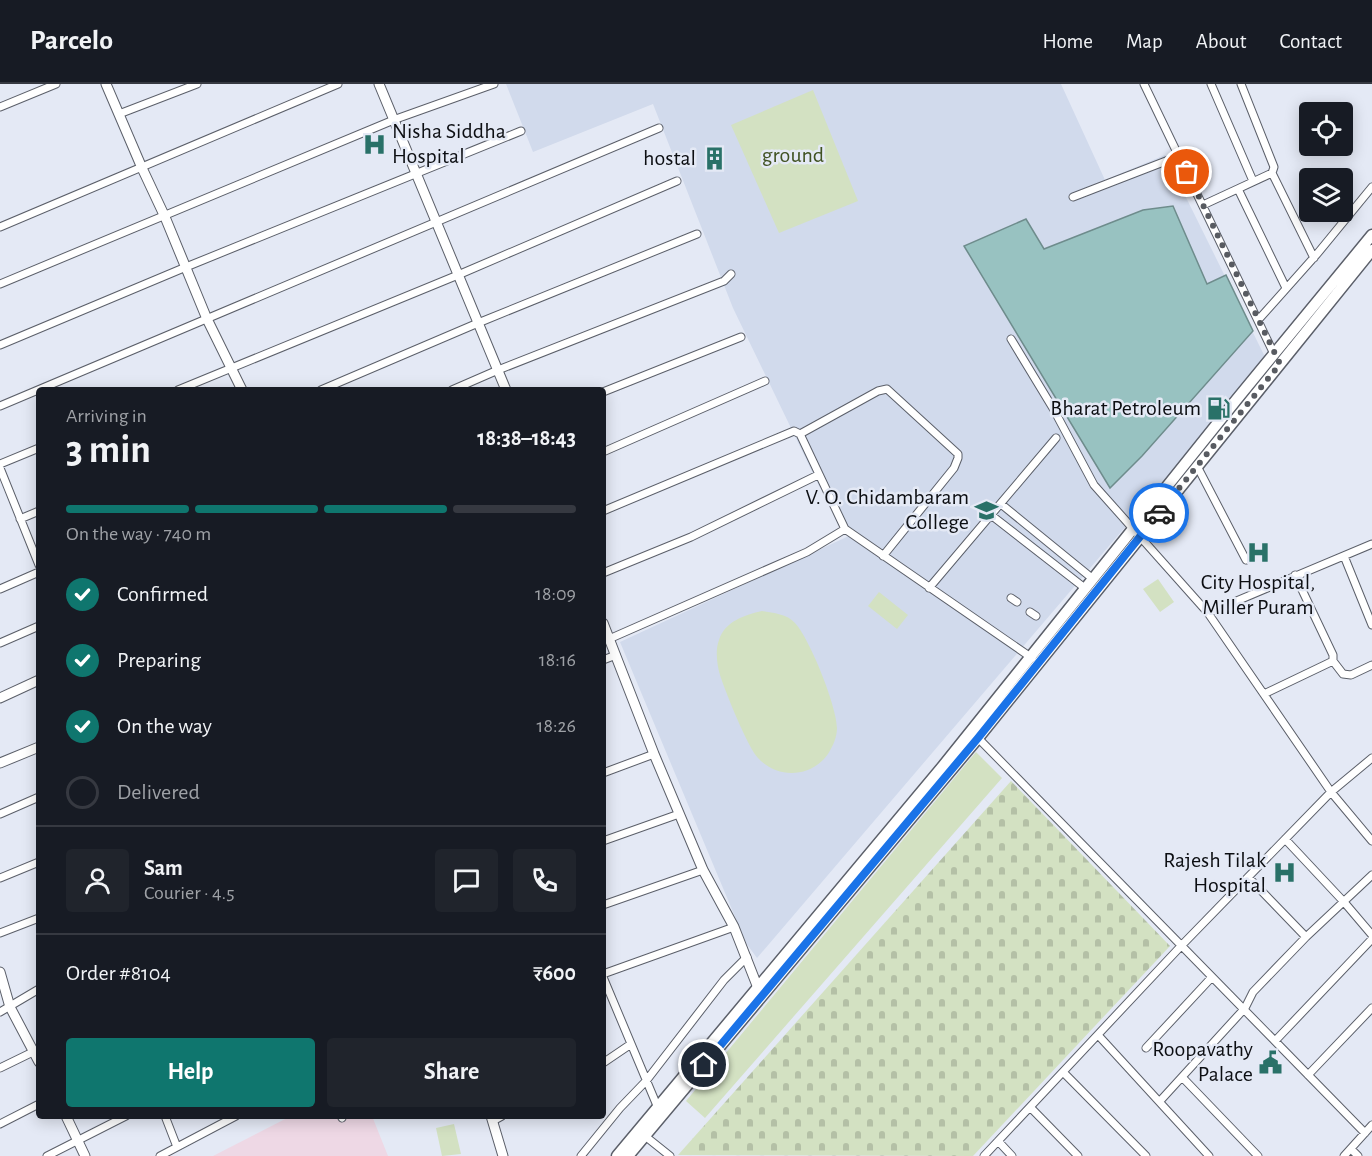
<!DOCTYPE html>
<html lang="en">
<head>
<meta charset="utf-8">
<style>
  :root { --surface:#171b24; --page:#20242c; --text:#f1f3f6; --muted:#9ea1a6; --line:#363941; --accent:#0f766e }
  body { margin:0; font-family:"Alegreya Sans",sans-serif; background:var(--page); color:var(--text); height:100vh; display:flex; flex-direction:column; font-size:22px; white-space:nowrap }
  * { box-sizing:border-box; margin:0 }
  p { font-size:20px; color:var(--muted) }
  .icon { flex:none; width:33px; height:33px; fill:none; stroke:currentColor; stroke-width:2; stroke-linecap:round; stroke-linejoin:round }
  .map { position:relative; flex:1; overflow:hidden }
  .drawer { position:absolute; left:36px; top:303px; width:570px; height:732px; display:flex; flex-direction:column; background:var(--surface); border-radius:6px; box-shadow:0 3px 15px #0003 }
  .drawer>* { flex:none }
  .buttons { position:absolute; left:1299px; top:18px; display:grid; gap:12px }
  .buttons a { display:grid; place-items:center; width:54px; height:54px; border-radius:6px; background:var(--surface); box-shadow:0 3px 15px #0003; font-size:30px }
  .pin { position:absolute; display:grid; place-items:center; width:51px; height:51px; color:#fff; margin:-26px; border:3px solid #fff; border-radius:50%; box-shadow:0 2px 6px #0007 }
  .courier { position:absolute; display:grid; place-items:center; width:60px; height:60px; margin:-30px; border:4px solid #1a73e8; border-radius:50%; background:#fff; color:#222; box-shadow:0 2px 8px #0007 }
  .overview em { font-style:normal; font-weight:700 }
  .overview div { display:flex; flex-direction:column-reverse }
  .overview { display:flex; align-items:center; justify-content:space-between; height:102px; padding:0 30px }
  h1 { font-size:39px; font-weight:700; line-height:45px }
  .bar { display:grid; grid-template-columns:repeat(4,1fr); gap:9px 6px; align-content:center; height:72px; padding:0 30px }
  .bar i { height:8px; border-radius:4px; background:var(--line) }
  .bar .on { background:var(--accent) }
  .bar p { grid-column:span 4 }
  .line { display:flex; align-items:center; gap:15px; padding:0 30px; border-top:2px solid var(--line) }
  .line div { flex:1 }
  .round { display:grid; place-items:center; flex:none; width:63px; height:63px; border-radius:6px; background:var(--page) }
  ol { padding:0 30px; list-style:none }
  li { display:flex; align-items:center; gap:18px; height:66px }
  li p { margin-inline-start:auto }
  li .icon { padding:6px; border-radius:50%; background:var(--accent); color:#fff; stroke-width:4 }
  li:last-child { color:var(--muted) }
  li i { width:33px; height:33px; border:3px solid var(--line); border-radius:50% }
  .cta { display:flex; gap:12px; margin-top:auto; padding:12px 30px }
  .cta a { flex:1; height:69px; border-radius:6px; background:var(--accent); color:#fff; font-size:24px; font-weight:700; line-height:69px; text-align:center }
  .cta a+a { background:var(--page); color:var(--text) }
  header { display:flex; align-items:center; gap:36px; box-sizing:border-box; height:84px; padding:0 30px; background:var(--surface); border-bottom:2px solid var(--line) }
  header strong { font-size:28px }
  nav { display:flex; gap:33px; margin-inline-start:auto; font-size:21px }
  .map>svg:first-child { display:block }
  .built { fill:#d1daec }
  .medical { fill:#eed8e5 }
  .cemetery { fill:url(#cemetery-stones) }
  .park { fill:#d3e1c2 }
  .water { fill:#98c2c1; stroke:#6e8c8c; stroke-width:1.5 }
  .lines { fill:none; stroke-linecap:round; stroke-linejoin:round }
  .street-casing { stroke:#5b5f69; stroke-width:9 }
  .secondary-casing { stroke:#5b5f69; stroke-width:11 }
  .primary-casing { stroke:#5b5f69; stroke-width:13 }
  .street { stroke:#fff; stroke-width:7 }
  .secondary { stroke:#fff; stroke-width:9 }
  .primary { stroke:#fff; stroke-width:10 }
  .done { stroke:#585b61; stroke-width:6; stroke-dasharray:0 10.8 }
  .route { stroke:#1a73e8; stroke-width:8 }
  .labels { text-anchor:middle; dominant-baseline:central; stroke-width:5; stroke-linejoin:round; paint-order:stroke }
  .poi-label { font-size:22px; fill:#0c0e12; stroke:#e4e9f5; text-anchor:end }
  .park-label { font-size:22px; fill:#405222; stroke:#e4e9f5 }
</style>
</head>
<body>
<header>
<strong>Parcelo</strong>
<nav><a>Home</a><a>Map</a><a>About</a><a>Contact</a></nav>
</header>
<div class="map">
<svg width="1372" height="1072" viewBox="0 0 1372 1072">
  <defs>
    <pattern id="cemetery-stones" width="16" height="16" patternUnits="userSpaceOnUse" patternTransform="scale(1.5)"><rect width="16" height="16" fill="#d3e1c2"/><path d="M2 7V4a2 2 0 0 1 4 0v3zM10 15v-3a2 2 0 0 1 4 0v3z" fill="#b4c0a6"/></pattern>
  </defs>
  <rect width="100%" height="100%" fill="#e4e9f5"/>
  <path class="built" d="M 506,0 L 1061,0 L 1105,96 L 1165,71 L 1267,277 L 757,874 L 746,859 L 620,558 L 851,451 L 819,402 L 733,224 L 653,20 L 533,68 Z"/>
  <path class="medical" d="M 291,1032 L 372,1032 L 388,1072 L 213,1072 Z"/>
  <path class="cemetery" d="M 1011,697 L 1170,862 L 973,1072 L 678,1071 Z"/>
  <path class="park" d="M 813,6 L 858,117 L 779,149 L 731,41 Z
    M 1158,495 L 1174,518 L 1160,528 L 1143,505 Z
    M 879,508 L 908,531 L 897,545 L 868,522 Z
    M 762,527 C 774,529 787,530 795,539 C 810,555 837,623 837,644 C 837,653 833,662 828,670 C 812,693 778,696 758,674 C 748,664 725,607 720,591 C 717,581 715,566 719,556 C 725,537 745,531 762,527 Z
    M 976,668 L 1002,694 L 705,1034 L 686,1017 Z
    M 454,1040 L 461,1070 L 442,1072 L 436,1044 Z"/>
  <path class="water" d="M 1173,122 L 1207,200 L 1226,191 L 1253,247 L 1142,372 L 1110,404 L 964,162 L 1026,135 L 1044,165 L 1143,126 Z"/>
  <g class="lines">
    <defs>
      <path id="street" d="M 1144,0 L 1274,270
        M 1211,0 L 1253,97
        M 1241,0 L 1274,83 L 1272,89 L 1314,174
        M 0,23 L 56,0
        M 119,30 L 197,0
        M 1238,105 L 1286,204
        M 1073,113 L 1179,72
        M 1203,121 L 1272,89
        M 0,143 L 338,0
        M 0,200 L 396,35 L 494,0
        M 1259,235 L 1317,170 L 1372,103
        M 1011,255 L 1054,326 L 1094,401 L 1208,529 L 1331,708 L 1372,757
        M 0,261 L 186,183 L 521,47
        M 178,306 L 458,191 L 677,97
        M 321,306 L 478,239 L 697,150
        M 452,306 L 498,286 L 724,197 L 731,190
        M 603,308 L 741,253
        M 0,322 L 659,44
        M 800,350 L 878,307 L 887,305 L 958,370 L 958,374 L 954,384 L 883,472
        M 603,368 L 765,297
        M 0,380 L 39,364
        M 1197,382 L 1246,476
        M 0,384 L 39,481
        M 1001,420 L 1093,495
        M 603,427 L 794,347 L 800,350 L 845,445 L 1032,574
        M 991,431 L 1086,505
        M 20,435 L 39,427
        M 1344,472 L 1372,541
        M 603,489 L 691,453 L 818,391
        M 1295,491 L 1333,571 L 1333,577 L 1343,590 L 1351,591 L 1372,581
        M 929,504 L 1056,354
        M 0,505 L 39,488
        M 1011,514 L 1017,518
        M 1030,528 L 1036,532
        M 1208,529 L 1372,460
        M 609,555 L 807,468 L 845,445
        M 0,559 L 39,542
        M 603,576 L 616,571
        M 1264,610 L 1333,577
        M 978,654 L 1365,1049
        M 603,689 L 654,670
        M 0,730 L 39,713
        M 1285,755 L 1344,818 L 1372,851
        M 603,757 L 679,730
        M 1248,793 L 1306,853
        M 0,794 L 39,778
        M 603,821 L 703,786
        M 0,849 L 39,834
        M 603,890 L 734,843
        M 603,893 L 658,1024
        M 0,928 L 39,905
        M 1098,951 L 1209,1072
        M 1275,957 L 1372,855
        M 1146,964 L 1212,893
        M 603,979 L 631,960
        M 0,984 L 39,965
        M 1063,988 L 1146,1072
        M 1308,991 L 1372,924
        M 1182,993 L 1258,1072
        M 1160,1017 L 1245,924 L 1253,908 L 1306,853 L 1372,791
        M 1030,1023 L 1078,1072
        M 165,1032 L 177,1063
        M 341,1032 L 342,1034
        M 493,1037 L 502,1032
        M 0,1040 L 39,1020
        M 645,1052 L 670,1072
        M 998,1057 L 1012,1072
        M 1351,1065 L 1358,1072
        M 47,1072 L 126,1032
        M 160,1072 L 236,1032
        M 581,1072 L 620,1024 L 646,997 L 724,896 L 747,873
        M 984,1072 L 1181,862 L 1331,708 L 1372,674
        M 1344,1072 L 1372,1041"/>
      <path id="secondary" d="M 106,0 L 142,84 L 165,133 L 207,235 L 242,306
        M 379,0 L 506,306
        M 603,539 L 654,670 L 703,786 L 734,843 L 760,909
        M 0,614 L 39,596
        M 0,679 L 39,663
        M 0,888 L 10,923 L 39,978
        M 66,1032 L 85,1072
        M 491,1032 L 503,1072"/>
      <path id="primary" d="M 617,1072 L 943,682 L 1237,315 L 1372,151
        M 628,1072 L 978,654 L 1372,166"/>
    </defs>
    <use href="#street" class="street-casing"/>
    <use href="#secondary" class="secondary-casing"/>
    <use href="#primary" class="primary-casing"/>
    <use href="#street" class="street"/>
    <use href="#secondary" class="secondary"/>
    <use href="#primary" class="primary"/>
  </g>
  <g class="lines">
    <path class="done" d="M 1159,429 L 1280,280 L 1187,88"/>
    <path class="route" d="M 704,981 L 978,654 L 1159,429"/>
  </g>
  <defs>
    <symbol id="hospital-bare" viewBox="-9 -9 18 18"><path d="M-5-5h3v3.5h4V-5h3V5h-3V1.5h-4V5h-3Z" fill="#297168" stroke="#e4e9f5" stroke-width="2.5" paint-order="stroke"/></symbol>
    <symbol id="building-bare" viewBox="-9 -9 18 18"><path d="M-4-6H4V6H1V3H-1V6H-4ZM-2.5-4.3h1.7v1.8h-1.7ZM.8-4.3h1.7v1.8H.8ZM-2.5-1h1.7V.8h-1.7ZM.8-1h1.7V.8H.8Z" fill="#297168" stroke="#e4e9f5" stroke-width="2.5" paint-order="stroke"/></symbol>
    <symbol id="fuel-bare" viewBox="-9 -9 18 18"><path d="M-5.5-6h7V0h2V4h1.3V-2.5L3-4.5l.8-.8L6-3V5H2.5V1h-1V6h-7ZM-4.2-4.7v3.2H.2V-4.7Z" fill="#297168" stroke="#e4e9f5" stroke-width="2.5" paint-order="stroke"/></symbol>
    <symbol id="university-bare" viewBox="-9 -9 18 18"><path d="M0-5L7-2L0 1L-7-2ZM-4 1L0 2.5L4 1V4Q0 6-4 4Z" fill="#297168" stroke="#e4e9f5" stroke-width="2.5" paint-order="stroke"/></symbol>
    <symbol id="civic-bare" viewBox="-9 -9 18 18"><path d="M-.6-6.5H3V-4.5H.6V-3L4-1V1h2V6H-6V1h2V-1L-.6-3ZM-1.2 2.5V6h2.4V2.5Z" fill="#297168" stroke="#e4e9f5" stroke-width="2.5" paint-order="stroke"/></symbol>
  </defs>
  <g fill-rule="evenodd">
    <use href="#hospital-bare" x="358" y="44" width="33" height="33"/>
    <use href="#building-bare" x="698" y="58" width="33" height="33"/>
    <use href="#fuel-bare" x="1202" y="308" width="33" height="33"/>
    <use href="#university-bare" x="970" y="410" width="33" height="33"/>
    <use href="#hospital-bare" x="1242" y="452" width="33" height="33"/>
    <use href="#hospital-bare" x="1268" y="772" width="33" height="33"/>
    <use href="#civic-bare" x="1254" y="962" width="33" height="33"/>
  </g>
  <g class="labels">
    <g class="poi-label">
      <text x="392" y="47" text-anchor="start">Nisha Siddha<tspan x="392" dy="25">Hospital</tspan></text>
      <text x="696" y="74">hostal</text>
      <text x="1201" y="324">Bharat Petroleum</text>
      <text x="969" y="413">V. O. Chidambaram<tspan x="969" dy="25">College</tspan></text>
      <text x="1258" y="498" text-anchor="middle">City Hospital,<tspan x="1258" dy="25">Miller Puram</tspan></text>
      <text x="1266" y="776">Rajesh Tilak<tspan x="1266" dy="25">Hospital</tspan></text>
      <text x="1253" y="965">Roopavathy<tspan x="1253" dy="25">Palace</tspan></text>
    </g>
    <g class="park-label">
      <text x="793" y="71">ground</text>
    </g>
  </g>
</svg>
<div class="buttons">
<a><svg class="icon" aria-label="locate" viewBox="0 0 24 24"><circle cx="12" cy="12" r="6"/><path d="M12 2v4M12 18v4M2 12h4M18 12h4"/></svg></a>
<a><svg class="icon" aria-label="layers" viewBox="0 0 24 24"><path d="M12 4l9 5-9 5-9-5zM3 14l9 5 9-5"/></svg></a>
</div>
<div class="pin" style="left:1187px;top:88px;background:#ea580c"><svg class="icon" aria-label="bag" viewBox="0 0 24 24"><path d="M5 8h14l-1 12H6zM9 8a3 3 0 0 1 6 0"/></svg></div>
<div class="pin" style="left:704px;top:981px;background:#1f2937"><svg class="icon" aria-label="home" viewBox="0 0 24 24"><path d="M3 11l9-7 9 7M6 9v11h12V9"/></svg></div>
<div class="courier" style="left:1159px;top:429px"><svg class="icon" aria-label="car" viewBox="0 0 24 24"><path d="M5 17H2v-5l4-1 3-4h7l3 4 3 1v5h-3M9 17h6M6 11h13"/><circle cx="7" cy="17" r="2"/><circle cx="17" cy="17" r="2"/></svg></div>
<section class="drawer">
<div class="overview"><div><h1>3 min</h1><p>Arriving in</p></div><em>18:38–18:43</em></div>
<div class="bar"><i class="on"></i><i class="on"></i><i class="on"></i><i></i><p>On the way · 740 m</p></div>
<ol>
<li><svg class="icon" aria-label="check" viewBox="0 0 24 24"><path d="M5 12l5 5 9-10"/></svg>Confirmed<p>18:09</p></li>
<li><svg class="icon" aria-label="check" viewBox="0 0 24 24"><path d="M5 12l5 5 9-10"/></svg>Preparing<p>18:16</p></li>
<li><svg class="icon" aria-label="check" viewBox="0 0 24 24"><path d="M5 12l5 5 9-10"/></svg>On the way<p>18:26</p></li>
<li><i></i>Delivered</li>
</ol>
<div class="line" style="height:108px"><a class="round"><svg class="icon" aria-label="person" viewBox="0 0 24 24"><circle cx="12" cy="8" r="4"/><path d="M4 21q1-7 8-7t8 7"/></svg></a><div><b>Sam</b><p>Courier · 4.5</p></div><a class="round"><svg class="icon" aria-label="chat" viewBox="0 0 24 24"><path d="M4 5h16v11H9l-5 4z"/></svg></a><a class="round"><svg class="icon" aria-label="phone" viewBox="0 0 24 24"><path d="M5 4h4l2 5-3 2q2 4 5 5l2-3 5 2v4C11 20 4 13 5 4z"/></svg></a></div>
<div class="line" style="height:78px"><div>Order #8104</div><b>₹600</b></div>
<div class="cta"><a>Help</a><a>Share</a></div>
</section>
</div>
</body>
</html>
